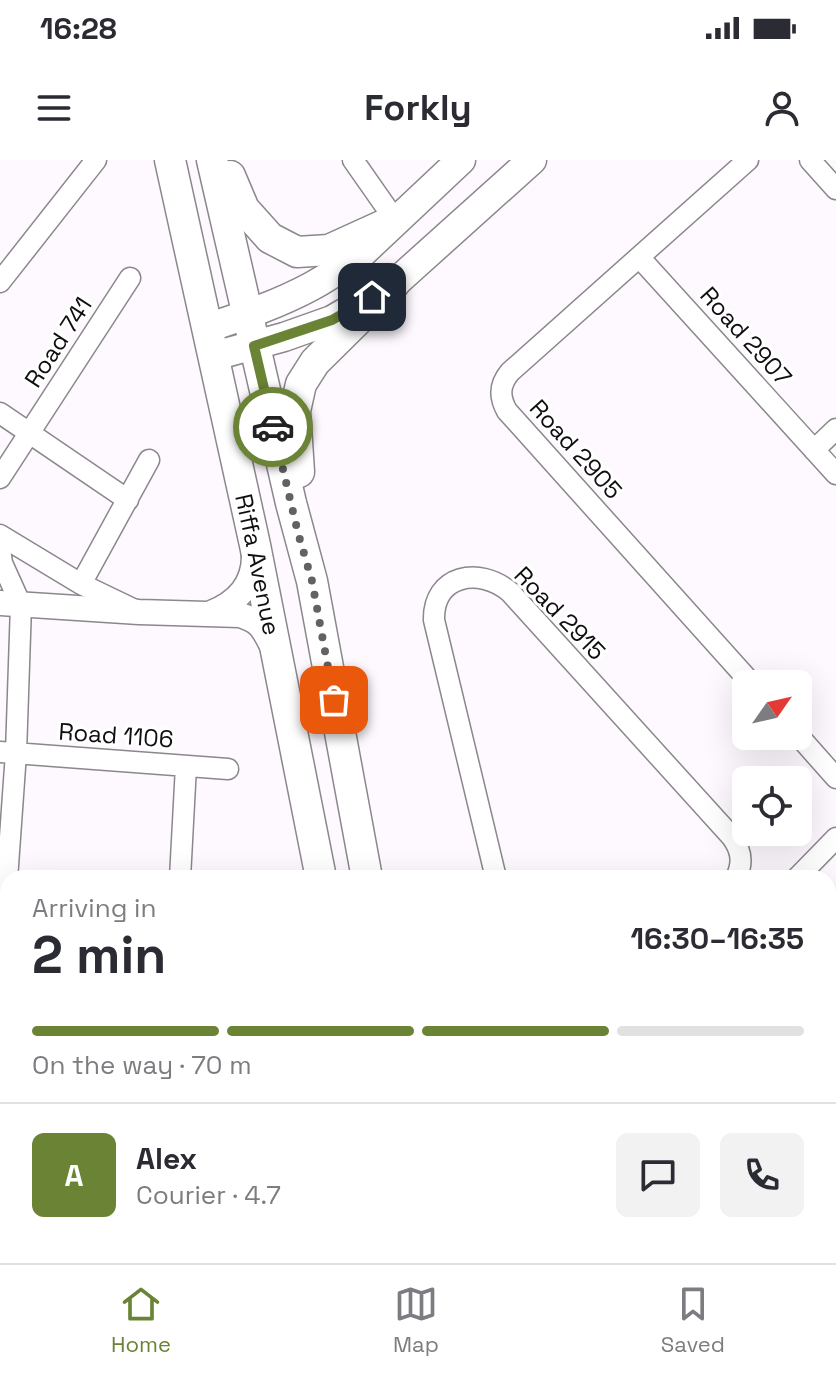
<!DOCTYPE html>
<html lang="en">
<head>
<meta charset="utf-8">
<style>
  :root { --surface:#fff; --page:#f2f2f3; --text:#2b2b33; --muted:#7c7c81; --line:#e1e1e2; --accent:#6b8335 }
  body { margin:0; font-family:"Space Grotesk",sans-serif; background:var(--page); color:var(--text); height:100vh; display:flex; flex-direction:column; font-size:30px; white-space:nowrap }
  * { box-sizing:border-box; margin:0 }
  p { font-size:26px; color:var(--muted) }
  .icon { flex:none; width:44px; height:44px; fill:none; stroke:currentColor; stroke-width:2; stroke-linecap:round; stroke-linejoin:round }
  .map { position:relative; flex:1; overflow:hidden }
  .details { position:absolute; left:0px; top:710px; width:836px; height:394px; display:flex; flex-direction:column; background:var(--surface); border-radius:24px 24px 0 0; box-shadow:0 8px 32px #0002 }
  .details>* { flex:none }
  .needle { width:52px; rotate:56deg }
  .tools { position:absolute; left:732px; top:510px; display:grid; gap:16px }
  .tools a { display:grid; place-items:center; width:80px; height:80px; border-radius:12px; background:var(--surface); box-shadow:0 8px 32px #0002; font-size:40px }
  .pin { position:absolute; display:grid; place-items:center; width:68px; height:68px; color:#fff; margin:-34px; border-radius:16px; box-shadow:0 4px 12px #0006 }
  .courier { position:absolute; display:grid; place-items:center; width:80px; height:80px; margin:-40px; border:6px solid #6b8335; border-radius:50%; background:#fff; color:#222; box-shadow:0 2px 10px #0007 }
  .summary em { font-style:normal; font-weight:800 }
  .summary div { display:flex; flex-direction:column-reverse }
  .summary { display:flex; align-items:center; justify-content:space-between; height:136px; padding:0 32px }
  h1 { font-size:52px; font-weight:800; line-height:60px }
  .bar { display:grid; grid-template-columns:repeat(4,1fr); gap:12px 8px; align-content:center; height:96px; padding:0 32px }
  .bar i { height:10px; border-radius:6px; background:var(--line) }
  .bar .current { background:var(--accent) }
  .bar p { grid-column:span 4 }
  .line { display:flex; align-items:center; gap:20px; padding:0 32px; border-top:2px solid var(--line) }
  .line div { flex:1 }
  .round { display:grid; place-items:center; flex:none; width:84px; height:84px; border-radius:12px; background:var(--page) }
  .status { display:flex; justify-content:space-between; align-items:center; height:56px; padding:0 40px; background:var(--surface); direction:ltr }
  .status svg { height:22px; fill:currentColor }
  header { display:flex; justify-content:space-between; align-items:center; height:104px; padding:0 32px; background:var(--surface); font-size:36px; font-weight:800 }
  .menu { display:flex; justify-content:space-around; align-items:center; height:112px; border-top:2px solid var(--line); background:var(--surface); font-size:22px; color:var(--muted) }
  .menu a { display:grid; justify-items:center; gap:4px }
  .menu .current { color:var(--accent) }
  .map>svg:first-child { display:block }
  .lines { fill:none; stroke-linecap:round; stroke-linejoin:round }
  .service-casing { stroke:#8b878c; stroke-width:13 }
  .minor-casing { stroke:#8b878c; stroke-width:23 }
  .tertiary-casing { stroke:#8b878c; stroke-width:27 }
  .secondary-casing { stroke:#8b878c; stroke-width:31 }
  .primary-casing { stroke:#8b878c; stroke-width:33 }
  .service { stroke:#fff; stroke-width:10 }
  .minor { stroke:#fff; stroke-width:20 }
  .tertiary { stroke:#fff; stroke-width:24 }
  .secondary { stroke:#fff; stroke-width:28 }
  .primary { stroke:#fff; stroke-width:30 }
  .done { stroke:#636163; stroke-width:8; stroke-dasharray:0 14.4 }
  .route { stroke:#6b8335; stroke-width:10 }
  .labels { text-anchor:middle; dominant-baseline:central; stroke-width:6; stroke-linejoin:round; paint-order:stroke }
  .street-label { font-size:24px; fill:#100f10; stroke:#fff }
</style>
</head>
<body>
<div class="status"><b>16:28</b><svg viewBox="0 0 49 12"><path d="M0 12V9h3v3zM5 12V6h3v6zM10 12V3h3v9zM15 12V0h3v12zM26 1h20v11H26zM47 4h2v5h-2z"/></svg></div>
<header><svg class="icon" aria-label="menu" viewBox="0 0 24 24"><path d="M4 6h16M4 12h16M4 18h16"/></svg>Forkly<svg class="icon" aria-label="person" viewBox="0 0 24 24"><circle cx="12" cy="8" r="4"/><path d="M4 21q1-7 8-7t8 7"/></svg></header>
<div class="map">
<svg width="836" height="1103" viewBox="0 0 836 1103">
  <rect width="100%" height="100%" fill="#fdf9fe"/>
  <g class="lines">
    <defs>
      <path id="service" d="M 828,769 L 836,776
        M 828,836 L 836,836"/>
      <path id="minor" d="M 353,0 L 395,60
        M 748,0 L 510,212 C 499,225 499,237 507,251 L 752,524
        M 810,0 L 836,29
        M 639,97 L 836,314
        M 0,122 L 96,0
        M 0,253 L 128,340
        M 814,290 L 836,269
        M 0,318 L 130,118
        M 0,375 L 81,424 L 133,449
        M 0,389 L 2,403 L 21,445 L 16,593 L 0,818
        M 81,424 L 149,300
        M 798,575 L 836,618
        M 0,592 L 228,609
        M 180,718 L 186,606
        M 496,718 L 434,460 C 433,415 479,406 510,432 L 731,676 C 741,689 744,702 736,718
        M 797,718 L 836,678
        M 828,893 L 836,897
        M 836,1061 L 832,1071 L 836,1087
        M 0,1091 L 8,1090
        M 229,1096 L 230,1103
        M 368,1096 L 369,1103
        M 637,1096 L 638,1103"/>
      <path id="tertiary" d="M 0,443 L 139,452 L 240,455 C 260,461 263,468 272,486
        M 211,453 C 237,443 254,425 254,396"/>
      <path id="secondary" d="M 207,168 C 243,156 279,144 312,126 C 329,117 344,106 360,95 L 461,0
        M 214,196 L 284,177 L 332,160 L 394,124 L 532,0"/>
      <g id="primary">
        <path id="s1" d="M 170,0 L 255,385 L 321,718"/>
        <path d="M 212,0 L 291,343 L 312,421 L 367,718"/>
        <path d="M 230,16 L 244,49 L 270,78 L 297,92 L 329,90 L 395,60"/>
        <path d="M 299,312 L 295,251 L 301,224 L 315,202 L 394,124"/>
        <path d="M 395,1096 L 396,1103"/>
        <path d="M 438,1096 L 439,1103"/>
      </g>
    </defs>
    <use href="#service" class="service-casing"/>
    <use href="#minor" class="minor-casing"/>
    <use href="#tertiary" class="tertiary-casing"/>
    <use href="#secondary" class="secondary-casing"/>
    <use href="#primary" class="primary-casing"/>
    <use href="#service" class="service"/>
    <use href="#minor" class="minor"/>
    <use href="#tertiary" class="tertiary"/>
    <use href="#secondary" class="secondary"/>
    <use href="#primary" class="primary"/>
  </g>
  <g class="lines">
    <path class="done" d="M 273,267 L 298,373 L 312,421 L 334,540"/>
    <path class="route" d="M 273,267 L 254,186 L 332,160 L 372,137"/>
  </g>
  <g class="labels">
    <g class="street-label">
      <text transform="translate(746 176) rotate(48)">Road 2907</text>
      <text transform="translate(58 182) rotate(-57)">Road 741</text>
      <text transform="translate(576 289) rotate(48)">Road 2905</text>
      <text stroke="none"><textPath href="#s1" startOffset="414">Riffa Avenue</textPath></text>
      <text transform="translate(560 453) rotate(46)">Road 2915</text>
      <text transform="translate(116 575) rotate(4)">Road 1106</text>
    </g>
  </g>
</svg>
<div class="tools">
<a><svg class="needle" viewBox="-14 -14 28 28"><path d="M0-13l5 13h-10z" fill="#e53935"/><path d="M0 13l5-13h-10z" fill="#7c7c81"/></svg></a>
<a><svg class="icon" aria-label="locate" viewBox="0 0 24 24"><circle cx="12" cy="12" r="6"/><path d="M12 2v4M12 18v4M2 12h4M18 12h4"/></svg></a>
</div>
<div class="pin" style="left:334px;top:540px;background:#ea580c"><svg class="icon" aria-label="bag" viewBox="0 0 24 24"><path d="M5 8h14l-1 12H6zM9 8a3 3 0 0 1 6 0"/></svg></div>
<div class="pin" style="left:372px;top:137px;background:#1f2937"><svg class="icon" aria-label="home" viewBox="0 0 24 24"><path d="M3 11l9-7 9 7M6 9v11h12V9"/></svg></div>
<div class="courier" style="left:273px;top:267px"><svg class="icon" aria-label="car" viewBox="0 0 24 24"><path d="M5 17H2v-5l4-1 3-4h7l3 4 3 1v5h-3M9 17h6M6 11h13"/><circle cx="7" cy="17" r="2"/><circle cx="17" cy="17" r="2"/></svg></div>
<section class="details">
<div class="summary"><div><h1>2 min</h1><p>Arriving in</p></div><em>16:30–16:35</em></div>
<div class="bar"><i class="current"></i><i class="current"></i><i class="current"></i><i></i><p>On the way · 70 m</p></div>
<div class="line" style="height:144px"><b class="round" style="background:var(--accent);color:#fff">A</b><div><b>Alex</b><p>Courier · 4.7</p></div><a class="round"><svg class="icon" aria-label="chat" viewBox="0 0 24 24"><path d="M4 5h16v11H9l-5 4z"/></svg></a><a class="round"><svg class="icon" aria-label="phone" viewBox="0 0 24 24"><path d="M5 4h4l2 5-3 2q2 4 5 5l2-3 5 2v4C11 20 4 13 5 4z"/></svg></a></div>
</section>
</div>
<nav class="menu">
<a class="current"><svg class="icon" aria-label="home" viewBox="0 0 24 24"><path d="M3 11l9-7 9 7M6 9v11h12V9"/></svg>Home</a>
<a><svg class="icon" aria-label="map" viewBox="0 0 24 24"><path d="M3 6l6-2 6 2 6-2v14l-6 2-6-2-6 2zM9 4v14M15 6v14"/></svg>Map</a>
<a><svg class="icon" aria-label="saved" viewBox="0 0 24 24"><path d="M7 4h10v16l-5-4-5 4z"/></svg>Saved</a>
</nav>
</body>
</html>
